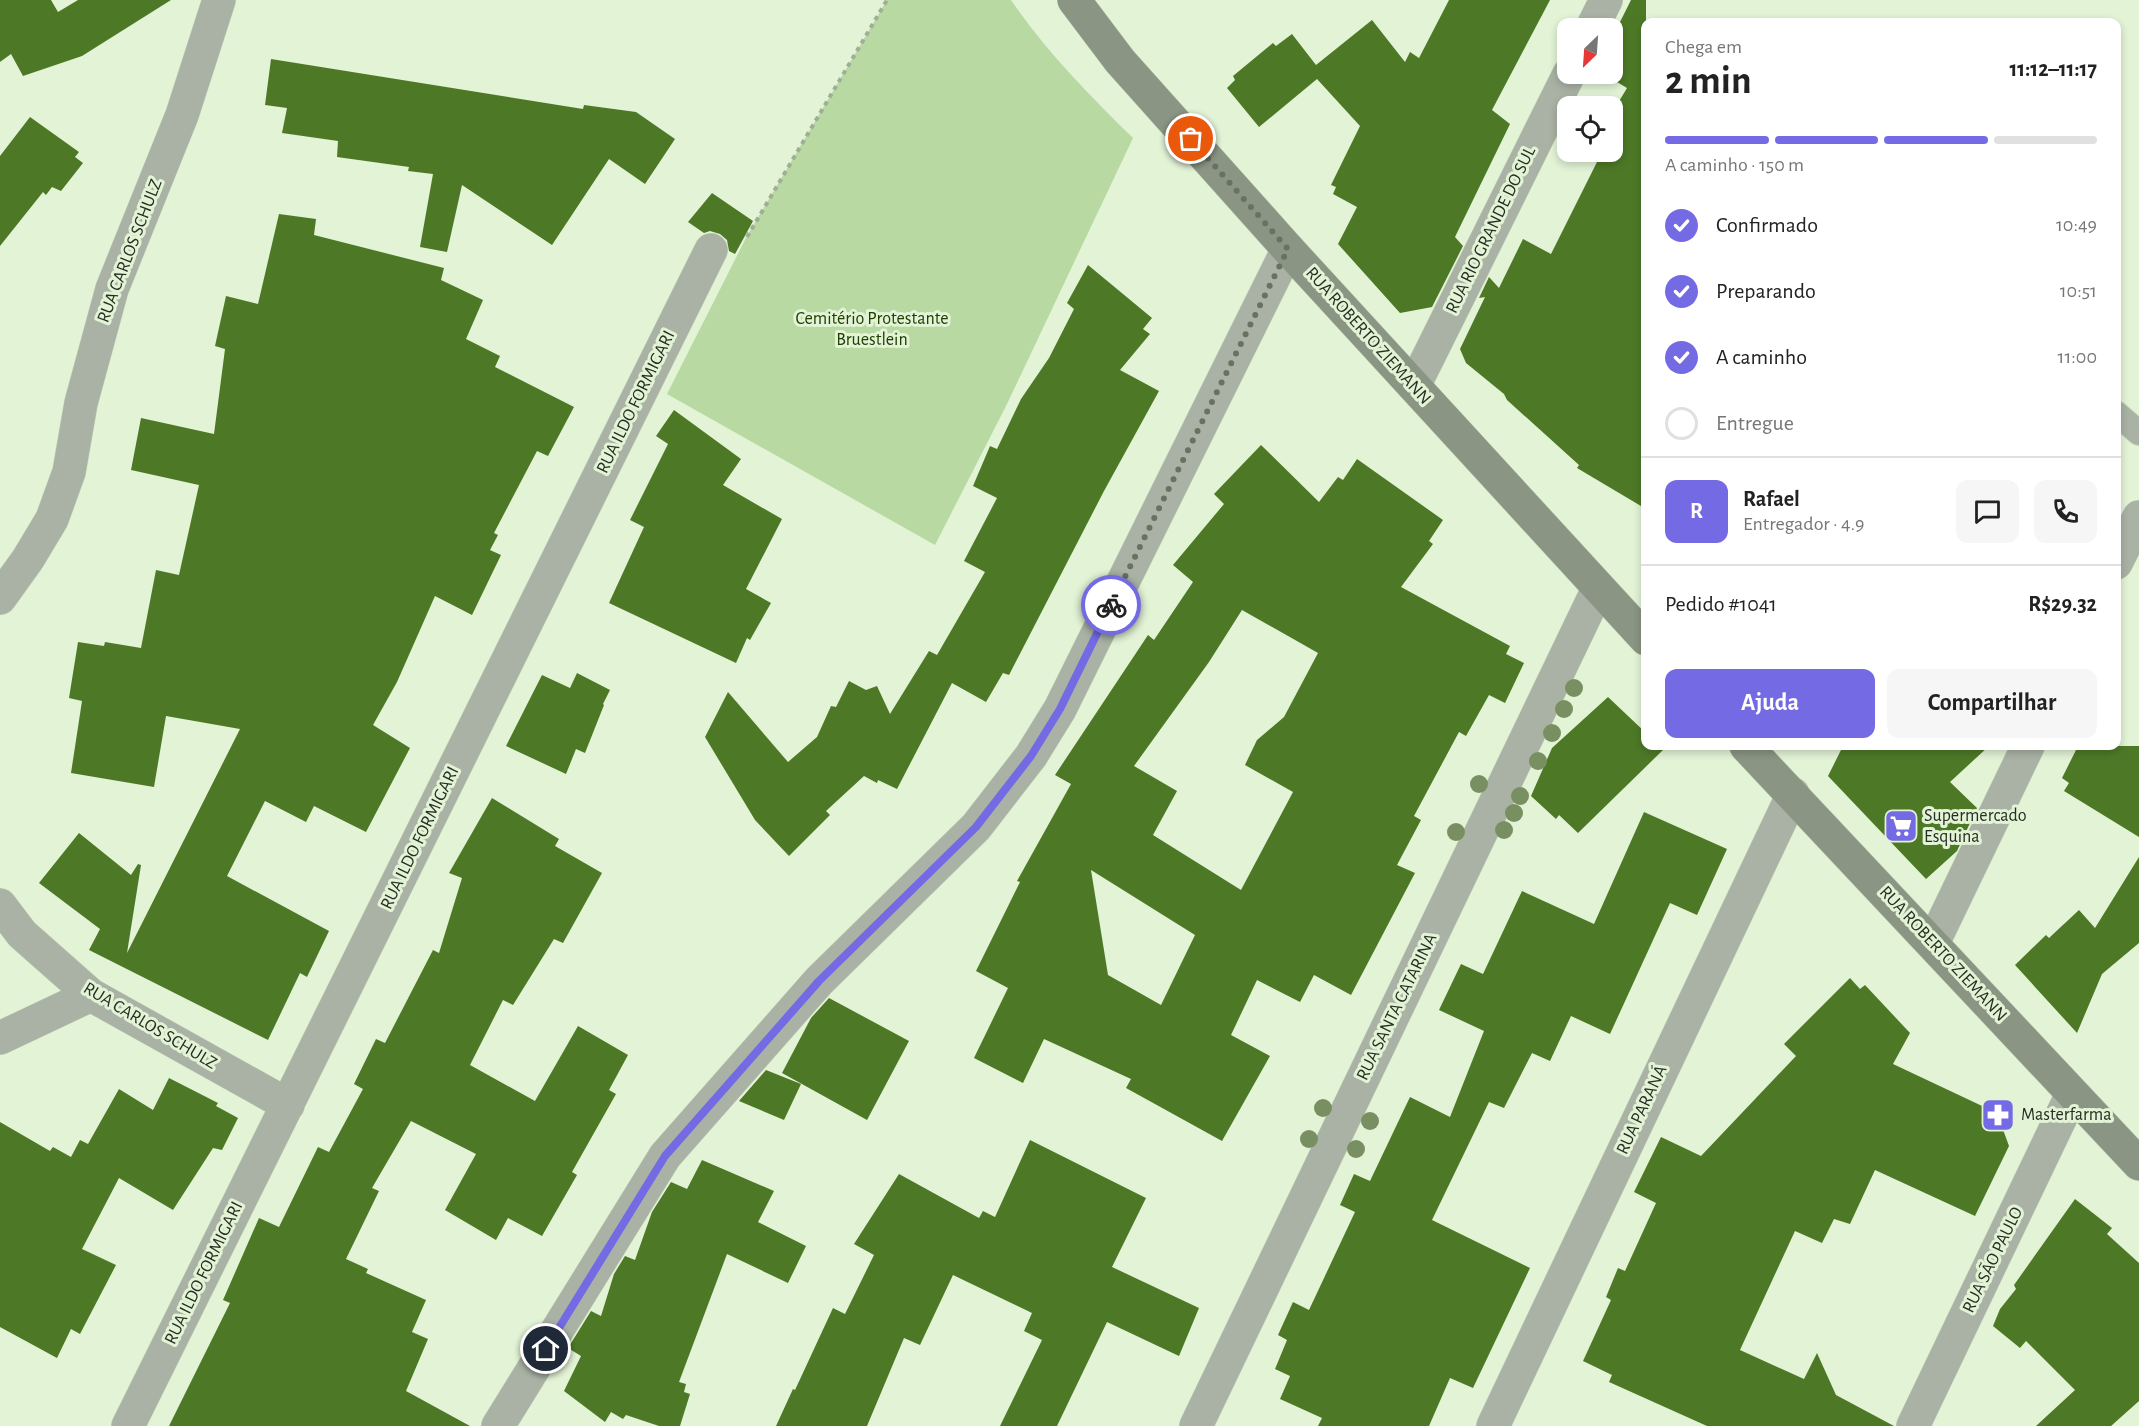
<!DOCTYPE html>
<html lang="pt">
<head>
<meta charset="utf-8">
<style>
  :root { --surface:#fff; --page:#f6f6f6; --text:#222; --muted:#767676; --line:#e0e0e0; --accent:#746ae4 }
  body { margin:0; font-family:"Alegreya Sans",sans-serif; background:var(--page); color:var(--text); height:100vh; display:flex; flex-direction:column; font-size:22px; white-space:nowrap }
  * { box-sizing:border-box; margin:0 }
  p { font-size:20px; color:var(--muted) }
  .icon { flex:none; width:33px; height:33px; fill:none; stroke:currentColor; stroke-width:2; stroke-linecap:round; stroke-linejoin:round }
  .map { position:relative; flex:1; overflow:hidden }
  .sheet { position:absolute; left:1641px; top:18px; width:480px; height:732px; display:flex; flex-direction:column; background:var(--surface); border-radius:12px; box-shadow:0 3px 9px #0003 }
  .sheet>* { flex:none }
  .needle { width:39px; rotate:205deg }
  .controls { position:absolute; left:1557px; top:18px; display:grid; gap:12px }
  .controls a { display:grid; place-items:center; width:66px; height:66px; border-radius:12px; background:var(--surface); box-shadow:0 3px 9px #0003; font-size:30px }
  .pin { position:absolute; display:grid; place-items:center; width:51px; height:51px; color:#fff; margin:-26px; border:3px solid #fff; border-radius:50%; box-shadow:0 2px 6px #0007 }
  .courier { position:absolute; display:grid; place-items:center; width:60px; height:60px; margin:-30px; border:4px solid #746ae4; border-radius:50%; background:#fff; color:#222; box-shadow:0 2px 8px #0007 }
  .summary em { font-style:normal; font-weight:700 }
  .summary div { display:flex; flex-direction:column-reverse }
  .summary { display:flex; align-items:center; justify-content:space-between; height:102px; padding:0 24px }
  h1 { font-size:39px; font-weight:700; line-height:45px }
  .bar { display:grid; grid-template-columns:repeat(4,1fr); gap:9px 6px; align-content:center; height:72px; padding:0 24px }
  .bar i { height:8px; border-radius:4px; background:var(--line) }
  .bar .current { background:var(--accent) }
  .bar p { grid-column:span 4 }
  .line { display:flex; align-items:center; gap:15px; padding:0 24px; border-top:2px solid var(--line) }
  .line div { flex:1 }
  .round { display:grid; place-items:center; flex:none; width:63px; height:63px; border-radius:12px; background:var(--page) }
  ol { padding:0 24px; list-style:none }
  li { display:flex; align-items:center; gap:18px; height:66px }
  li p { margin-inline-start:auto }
  li .icon { padding:6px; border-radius:50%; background:var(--accent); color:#fff; stroke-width:4 }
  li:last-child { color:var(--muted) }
  li i { width:33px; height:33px; border:3px solid var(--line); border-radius:50% }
  .primary-button { display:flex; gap:12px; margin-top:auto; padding:12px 24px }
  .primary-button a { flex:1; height:69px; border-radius:12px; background:var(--accent); color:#fff; font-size:24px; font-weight:700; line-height:69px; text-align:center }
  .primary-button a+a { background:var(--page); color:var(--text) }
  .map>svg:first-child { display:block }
  .green { fill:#b8d9a1 }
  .building { fill:#4d7927; fill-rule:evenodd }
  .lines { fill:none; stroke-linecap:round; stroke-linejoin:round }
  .lane-casing { stroke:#c0cfb6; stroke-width:26 }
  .street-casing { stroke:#c0cfb6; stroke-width:34 }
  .secondary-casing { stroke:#c0cfb6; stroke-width:34 }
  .path { stroke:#a0ae97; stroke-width:4; stroke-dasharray:4.5 4.5; stroke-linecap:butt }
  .lane { stroke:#aab2a5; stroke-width:24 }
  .street { stroke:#aab2a5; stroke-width:33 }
  .secondary { stroke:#8a9583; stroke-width:33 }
  .tree { fill:#789061 }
  .done { stroke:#687261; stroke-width:6; stroke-dasharray:0 10.8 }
  .route { stroke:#746ae4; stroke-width:8 }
  .labels { text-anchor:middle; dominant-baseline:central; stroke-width:6; stroke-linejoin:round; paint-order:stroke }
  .street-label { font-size:18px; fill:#262d22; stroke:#e2f3d6 }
  .park-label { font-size:18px; fill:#213f02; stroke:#e2f3d6 }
  .poi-label { font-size:18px; fill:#262d22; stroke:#e2f3d6; text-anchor:start }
</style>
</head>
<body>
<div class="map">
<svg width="2139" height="1426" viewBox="0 0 2139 1426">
  <rect width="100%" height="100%" fill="#e2f3d6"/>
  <path class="green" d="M 887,0 L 1011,0 C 1046,51 1089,95 1133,138 L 1006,406 L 935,545 L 667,394 L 747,236 Z"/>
  <path class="building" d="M 0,0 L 51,0 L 58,12 L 78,0 L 171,0 L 82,56 L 23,76 L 11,54 L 0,62 Z
    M 1449,0 L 1550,0 L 1492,110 L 1510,124 L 1455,237 L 1463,246 L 1432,307 L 1400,313 L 1338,244 L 1357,207 L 1333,194 L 1336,187 L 1331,185 L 1360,126 L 1317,79 L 1259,127 L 1227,88 L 1235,80 L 1233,76 L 1273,43 L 1276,46 L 1292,34 L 1316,65 L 1372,20 L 1405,62 L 1410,52 L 1419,58 Z
    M 1631,0 L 1646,0 L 1646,509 L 1577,468 L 1579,465 L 1507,400 L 1504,394 L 1466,363 L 1460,349 L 1485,297 L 1479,298 L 1489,277 L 1499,288 L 1523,239 L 1551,254 L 1602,152 L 1612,152 L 1612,113 L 1627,88 L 1612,79 L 1612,38 Z
    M 271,59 L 583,109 L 584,105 L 636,112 L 675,139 L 645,184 L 609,159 L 552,245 L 462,185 L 447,252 L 420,247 L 433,174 L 408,171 L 409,167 L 337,157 L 338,141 L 282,133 L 287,108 L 265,105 Z
    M 30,117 L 79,152 L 75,157 L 83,163 L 61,191 L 52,187 L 46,195 L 43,192 L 0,246 L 0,156 Z
    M 712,193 L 753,221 L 735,254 L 729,251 L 727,240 L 720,234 L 710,231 L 704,233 L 688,222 Z
    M 279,214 L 316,219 L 314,235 L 444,268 L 441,280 L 483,300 L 466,339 L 500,356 L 495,367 L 574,407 L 548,456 L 537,451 L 494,533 L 498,535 L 490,550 L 501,555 L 472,615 L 435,596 L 397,682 L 373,725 L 410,748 L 366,832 L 314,806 L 306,822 L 265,801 L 227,876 L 329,931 L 307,977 L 300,973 L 268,1040 L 89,950 L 100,929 L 39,883 L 79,833 L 131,875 L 138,864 L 141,865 L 127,953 L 240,729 L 166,716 L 154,787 L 71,773 L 82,701 L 69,698 L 78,642 L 104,646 L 105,642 L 141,648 L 156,570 L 179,575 L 199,485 L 131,470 L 141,418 L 214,434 L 225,349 L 215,346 L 226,296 L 258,304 Z
    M 1088,265 L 1152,318 L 1143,329 L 1150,334 L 1120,370 L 1159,391 L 1104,491 L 1009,675 L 1003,673 L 986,702 L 952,683 L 897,789 L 878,780 L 877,783 L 864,776 L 826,811 L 830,815 L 789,856 L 755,820 L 705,737 L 728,692 L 788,762 L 817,737 L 831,706 L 836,707 L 849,681 L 866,690 L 877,686 L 890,714 L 929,651 L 937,655 L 985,572 L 964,561 L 997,498 L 973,486 L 990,446 L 997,449 L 1021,399 L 1049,358 L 1074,309 L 1067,303 Z
    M 674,410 L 741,459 L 723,485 L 782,519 L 746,589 L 771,603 L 750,640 L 747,638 L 736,663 L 609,603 L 644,527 L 630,520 L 668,444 L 656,436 Z
    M 1261,445 L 1319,502 L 1338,477 L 1343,480 L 1357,459 L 1443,520 L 1429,541 L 1433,544 L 1401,587 L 1510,646 L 1506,654 L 1524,663 L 1505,703 L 1489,695 L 1466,736 L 1459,732 L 1414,816 L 1421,820 L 1397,865 L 1415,873 L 1351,995 L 1314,975 L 1300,1002 L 1257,980 L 1231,1035 L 1270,1056 L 1222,1141 L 1126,1088 L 1131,1079 L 1044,1039 L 1023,1083 L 974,1058 L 1008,988 L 976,971 L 1020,882 L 1017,881 L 1071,784 L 1055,775 L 1148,635 L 1154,640 L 1193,582 L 1173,565 L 1224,504 L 1214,494 ZM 1242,610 L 1318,653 L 1284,717 L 1257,740 L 1245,765 L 1293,792 L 1241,890 L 1153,835 L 1177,791 L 1134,766 L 1209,662 ZM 1091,870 L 1195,935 L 1161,1005 L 1108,975 Z
    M 577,673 L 610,690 L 603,704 L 604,705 L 585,753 L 576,749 L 566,774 L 506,746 L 542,675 L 570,688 Z
    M 1608,697 L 1646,733 L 1646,746 L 1658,746 L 1663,750 L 1578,833 L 1559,815 L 1556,819 L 1531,796 L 1552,748 Z
    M 1843,746 L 1989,746 L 1950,782 L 1977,808 L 1957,851 L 1926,879 L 1828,776 Z
    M 2078,746 L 2139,746 L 2139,837 L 2064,791 L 2069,783 L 2062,778 Z
    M 492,798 L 559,839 L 555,846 L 602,873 L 563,943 L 554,939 L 513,1005 L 503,1000 L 470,1065 L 535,1101 L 578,1026 L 628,1055 L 609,1090 L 616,1094 L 572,1172 L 577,1175 L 542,1236 L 508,1218 L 496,1240 L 445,1210 L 476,1154 L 411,1121 L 372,1188 L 379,1191 L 346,1259 L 368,1269 L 366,1273 L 426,1300 L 412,1332 L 428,1339 L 406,1391 L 470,1426 L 169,1426 L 230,1303 L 223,1300 L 259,1218 L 279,1227 L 318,1147 L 329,1152 L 363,1089 L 354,1084 L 376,1039 L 385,1043 L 433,950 L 439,953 L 462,878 L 449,873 Z
    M 1644,812 L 1727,849 L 1697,915 L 1670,903 L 1610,1034 L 1571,1016 L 1550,1061 L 1532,1053 L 1504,1108 L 1489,1102 L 1432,1220 L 1530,1268 L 1473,1388 L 1450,1378 L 1429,1426 L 1318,1426 L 1322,1418 L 1280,1399 L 1290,1376 L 1275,1369 L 1287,1340 L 1278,1335 L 1293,1302 L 1309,1310 L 1355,1212 L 1340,1205 L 1354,1174 L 1370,1181 L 1410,1097 L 1450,1117 L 1484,1031 L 1439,1010 L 1461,964 L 1483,974 L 1522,891 L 1594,924 Z
    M 2139,857 L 2139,943 L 2102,974 L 2077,1033 L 2015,965 L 2046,935 L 2049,938 L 2079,910 L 2095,928 Z
    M 1850,978 L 1860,989 L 1865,985 L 1910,1033 L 1893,1064 L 1997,1113 L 2009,1146 L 1975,1216 L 1875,1170 L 1850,1224 L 1834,1219 L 1822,1243 L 1795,1231 L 1740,1350 L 1804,1379 L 1817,1353 L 1836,1395 L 1894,1426 L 1707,1426 L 1609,1382 L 1612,1375 L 1583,1361 L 1611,1300 L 1606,1297 L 1618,1268 L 1625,1271 L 1656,1203 L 1634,1192 L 1661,1137 L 1701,1156 L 1796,1056 L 1784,1044 Z
    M 829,998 L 909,1041 L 867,1120 L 782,1073 L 811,1018 Z
    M 766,1070 L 801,1084 L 784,1120 L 739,1101 Z
    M 169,1078 L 218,1103 L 216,1106 L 238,1118 L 222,1150 L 213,1148 L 173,1210 L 119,1178 L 82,1249 L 116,1265 L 80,1334 L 71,1329 L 57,1358 L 0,1327 L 0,1122 L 50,1151 L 53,1147 L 71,1157 L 80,1140 L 88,1144 L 119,1089 L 153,1110 Z
    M 1030,1140 L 1146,1198 L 1112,1267 L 1199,1308 L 1179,1356 L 1107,1322 L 1057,1426 L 1000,1426 L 1042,1340 L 1024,1331 L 1032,1313 L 953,1275 L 920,1345 L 904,1338 L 867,1426 L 776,1426 L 793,1389 L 795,1390 L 833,1308 L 845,1314 L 874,1255 L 854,1244 L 899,1174 L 979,1218 L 983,1211 L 995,1217 Z
    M 702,1160 L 774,1191 L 758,1222 L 806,1246 L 788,1283 L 727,1254 L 679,1382 L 686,1384 L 684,1392 L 690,1394 L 680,1426 L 659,1426 L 626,1415 L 623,1419 L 611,1412 L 605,1422 L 564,1391 L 581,1356 L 568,1348 L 591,1311 L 601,1316 L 614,1274 L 625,1256 L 635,1260 L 652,1212 L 671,1182 L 687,1189 Z
    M 2075,1199 L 2112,1228 L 2107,1234 L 2139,1263 L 2139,1401 L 2111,1426 L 2036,1426 L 2075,1390 L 2026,1341 L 2020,1348 L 1993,1326 L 2000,1309 L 2016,1289 L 2014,1285 Z"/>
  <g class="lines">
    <defs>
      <path id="lane" d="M 2116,413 L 2139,433"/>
      <path id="street" d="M 1592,28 L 1606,0
        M 1414,386 L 1569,74
        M 2116,563 L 2139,517
        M 0,598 L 28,559 L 52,519 L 69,472 L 81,403 L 112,289 L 182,115 L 219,0
        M 0,905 L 22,934 L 91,995 L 288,1105
        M 1933,943 L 2028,746
        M 0,1038 L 91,995
        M 128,1426 L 711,250
        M 498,1426 L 665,1156 L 819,981 L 976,827 L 1031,756 L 1060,709 L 1288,249
        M 1196,1426 L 1598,589
        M 1493,1426 L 1793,794
        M 1913,1426 L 2072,1094"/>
      <path id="secondary" d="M 1074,0 L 1120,61 L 1288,249 L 1646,639
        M 1746,746 L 2139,1164"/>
    </defs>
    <use href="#lane" class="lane-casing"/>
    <use href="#street" class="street-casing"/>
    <use href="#secondary" class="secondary-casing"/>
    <path class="path" d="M 747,237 L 887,0"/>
    <use href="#lane" class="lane"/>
    <use href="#street" class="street"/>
    <use href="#secondary" class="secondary"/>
  </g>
  <g class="tree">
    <circle cx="1574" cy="688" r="9"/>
    <circle cx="1564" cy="709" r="9"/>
    <circle cx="1552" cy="733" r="9"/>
    <circle cx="1538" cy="761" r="9"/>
    <circle cx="1479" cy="784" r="9"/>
    <circle cx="1520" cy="796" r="9"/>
    <circle cx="1514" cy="813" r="9"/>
    <circle cx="1504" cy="830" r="9"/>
    <circle cx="1456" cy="832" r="9"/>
    <circle cx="1323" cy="1108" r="9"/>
    <circle cx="1370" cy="1121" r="9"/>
    <circle cx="1309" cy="1139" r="9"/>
    <circle cx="1356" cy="1149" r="9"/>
  </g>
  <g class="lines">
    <path class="done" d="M 1111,605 L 1288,249 L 1191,139"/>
    <path class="route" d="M 546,1349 L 665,1156 L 819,981 L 976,827 L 1031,756 L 1060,709 L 1111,605"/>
  </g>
  <defs>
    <symbol id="supermarket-square" viewBox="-11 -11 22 22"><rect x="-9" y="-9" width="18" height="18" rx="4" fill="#746ae4" stroke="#e2f3d6"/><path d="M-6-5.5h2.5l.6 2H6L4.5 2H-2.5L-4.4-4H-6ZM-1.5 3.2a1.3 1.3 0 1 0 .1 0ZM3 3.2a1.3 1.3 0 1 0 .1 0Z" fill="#fff"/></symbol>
    <symbol id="pharmacy-square" viewBox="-11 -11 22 22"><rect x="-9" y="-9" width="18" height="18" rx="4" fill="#746ae4" stroke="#e2f3d6"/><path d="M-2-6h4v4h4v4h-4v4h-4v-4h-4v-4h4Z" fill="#fff"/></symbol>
  </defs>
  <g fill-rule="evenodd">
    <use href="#supermarket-square" x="1882" y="807" width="38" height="38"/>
    <use href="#pharmacy-square" x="1979" y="1096" width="38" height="38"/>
  </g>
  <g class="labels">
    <g class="street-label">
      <text transform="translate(1491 230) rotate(-64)">RUA RIO GRANDE DO SUL</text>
      <text transform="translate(130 251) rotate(-69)">RUA CARLOS SCHULZ</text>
      <text transform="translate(1368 336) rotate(48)">RUA ROBERTO ZIEMANN</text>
      <text transform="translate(636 402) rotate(-64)">RUA ILDO FORMIGARI</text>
      <text transform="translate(420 838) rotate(-64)">RUA ILDO FORMIGARI</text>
      <text transform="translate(1943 954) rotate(47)">RUA ROBERTO ZIEMANN</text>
      <text transform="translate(1397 1007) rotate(-64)">RUA SANTA CATARINA</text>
      <text transform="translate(150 1026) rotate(31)">RUA CARLOS SCHULZ</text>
      <text transform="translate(1642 1110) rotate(-65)">RUA PARANÁ</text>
      <text transform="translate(1993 1260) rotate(-64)">RUA SÃO PAULO</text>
      <text transform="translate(204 1273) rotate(-64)">RUA ILDO FORMIGARI</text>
    </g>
    <g class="park-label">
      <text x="872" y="319">Cemitério Protestante<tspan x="872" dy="21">Bruestlein</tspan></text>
    </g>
    <g class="poi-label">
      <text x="1924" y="816">Supermercado<tspan x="1924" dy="21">Esquina</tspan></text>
      <text x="2021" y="1115">Masterfarma</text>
    </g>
  </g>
</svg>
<div class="controls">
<a><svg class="needle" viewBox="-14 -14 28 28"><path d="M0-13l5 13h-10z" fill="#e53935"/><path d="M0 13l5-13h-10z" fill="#767676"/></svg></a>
<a><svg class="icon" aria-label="locate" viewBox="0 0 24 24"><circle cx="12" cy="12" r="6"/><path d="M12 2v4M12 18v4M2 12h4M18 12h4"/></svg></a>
</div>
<div class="pin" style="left:1191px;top:139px;background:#ea580c"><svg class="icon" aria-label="bag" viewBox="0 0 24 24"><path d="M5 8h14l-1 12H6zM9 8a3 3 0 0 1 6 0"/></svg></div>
<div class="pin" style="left:546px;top:1349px;background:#1f2937"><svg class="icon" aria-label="home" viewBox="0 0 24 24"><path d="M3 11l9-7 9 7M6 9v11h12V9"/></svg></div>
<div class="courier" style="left:1111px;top:605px"><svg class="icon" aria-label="bike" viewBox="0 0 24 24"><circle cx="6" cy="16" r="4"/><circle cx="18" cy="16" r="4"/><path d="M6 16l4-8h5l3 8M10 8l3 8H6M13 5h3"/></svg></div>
<section class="sheet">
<div class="summary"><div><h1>2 min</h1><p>Chega em</p></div><em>11:12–11:17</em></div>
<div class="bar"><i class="current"></i><i class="current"></i><i class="current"></i><i></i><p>A caminho · 150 m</p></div>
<ol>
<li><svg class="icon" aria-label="check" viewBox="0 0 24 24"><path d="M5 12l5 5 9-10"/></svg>Confirmado<p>10:49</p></li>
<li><svg class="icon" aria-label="check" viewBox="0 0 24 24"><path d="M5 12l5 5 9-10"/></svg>Preparando<p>10:51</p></li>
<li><svg class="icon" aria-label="check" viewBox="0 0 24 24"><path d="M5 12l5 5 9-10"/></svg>A caminho<p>11:00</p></li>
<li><i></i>Entregue</li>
</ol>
<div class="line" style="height:108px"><b class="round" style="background:var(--accent);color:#fff">R</b><div><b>Rafael</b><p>Entregador · 4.9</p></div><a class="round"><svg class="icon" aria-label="chat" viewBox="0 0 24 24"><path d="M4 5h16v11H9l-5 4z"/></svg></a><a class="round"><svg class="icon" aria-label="phone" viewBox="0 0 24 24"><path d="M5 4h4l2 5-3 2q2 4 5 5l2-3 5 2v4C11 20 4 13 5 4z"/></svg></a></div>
<div class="line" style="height:78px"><div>Pedido #1041</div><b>R$29.32</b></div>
<div class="primary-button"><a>Ajuda</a><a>Compartilhar</a></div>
</section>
</div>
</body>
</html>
